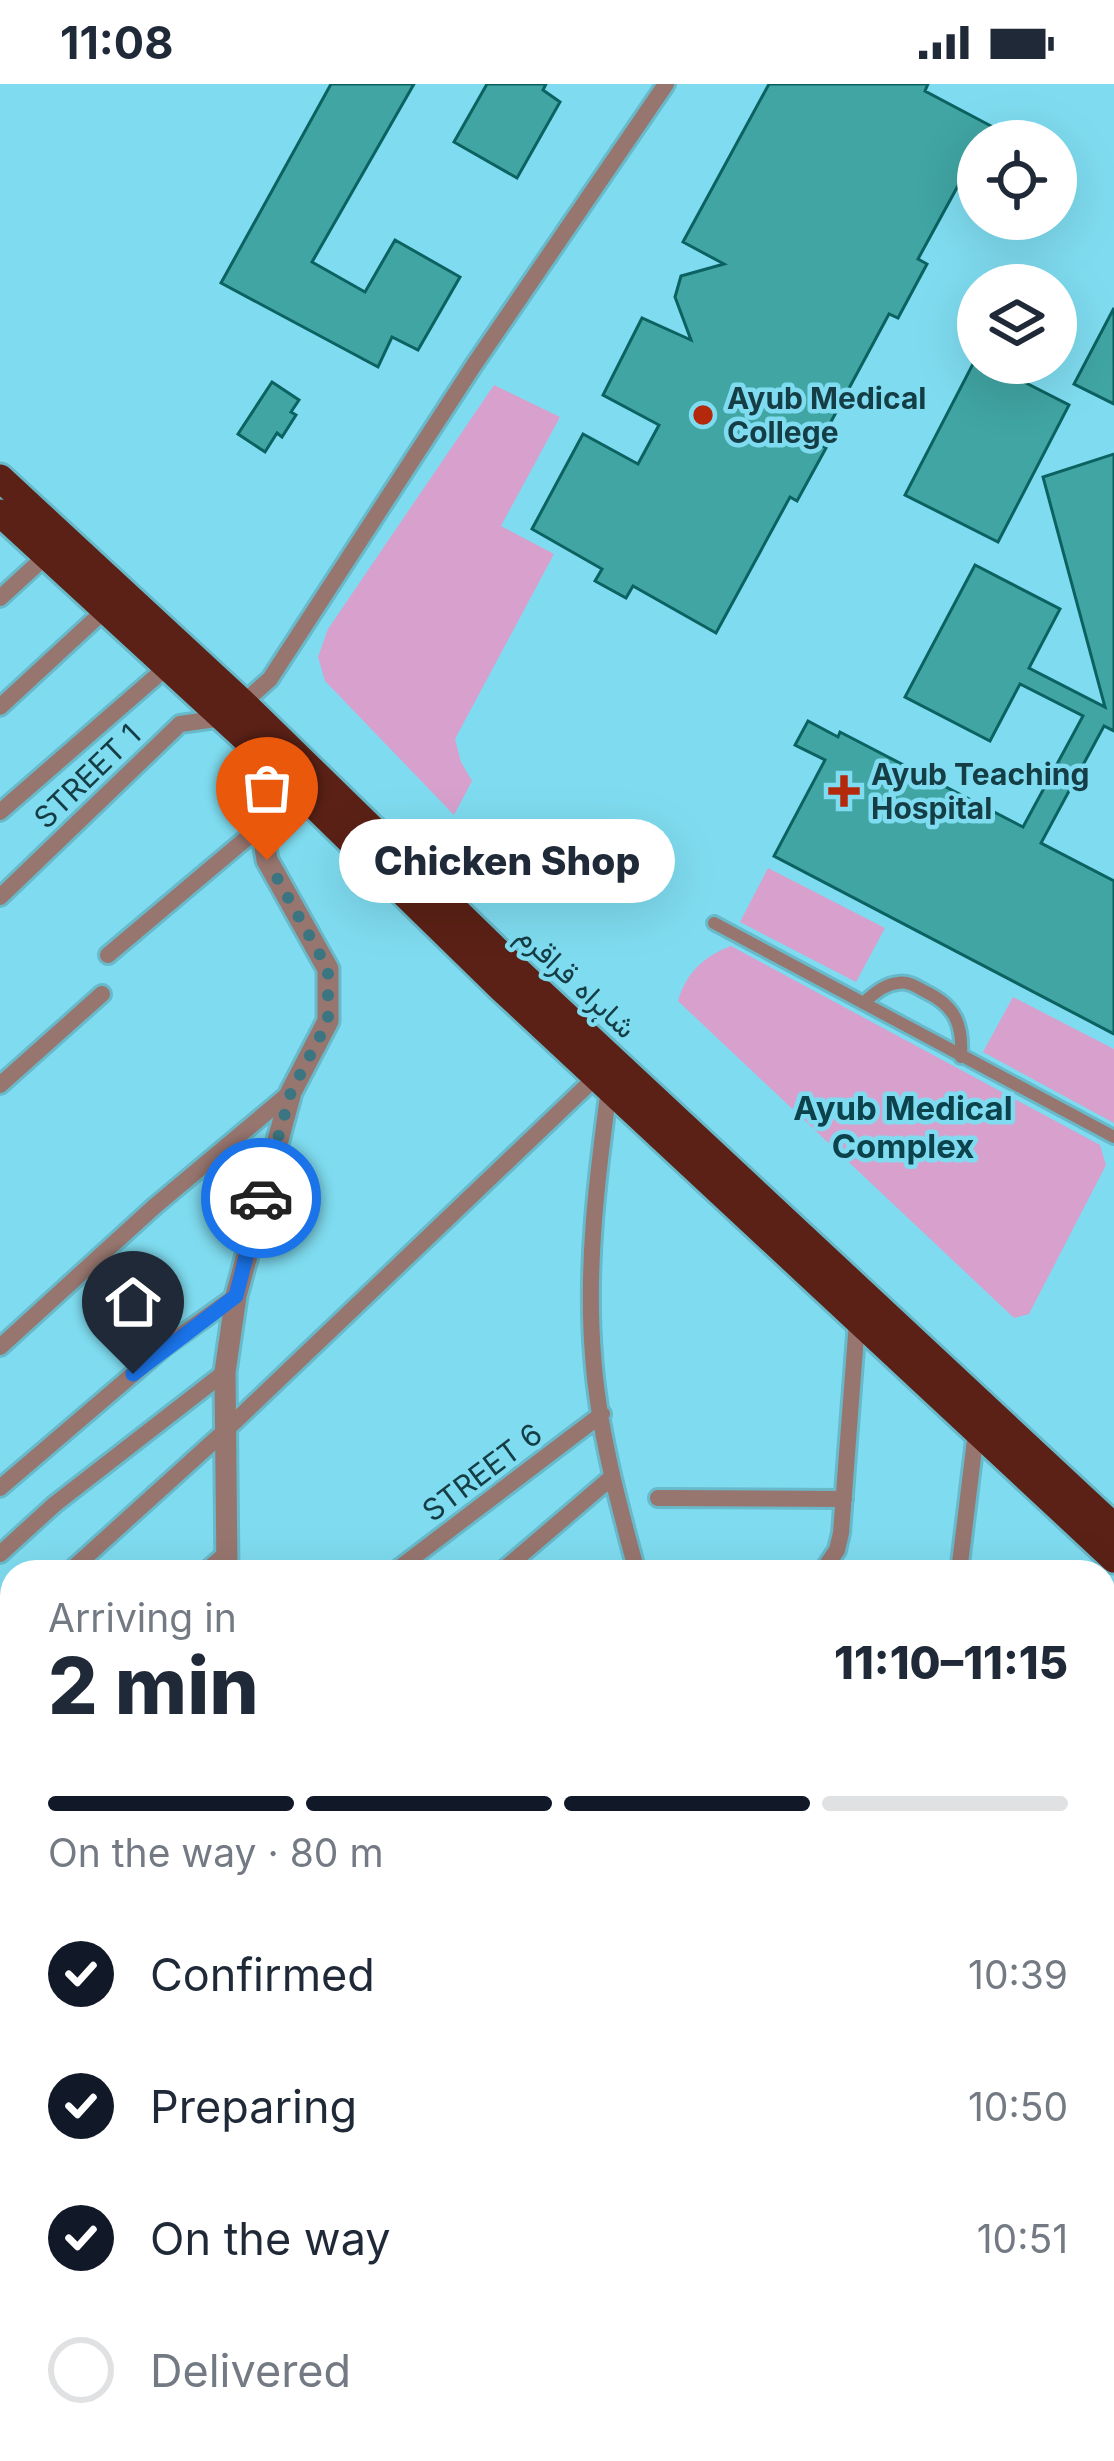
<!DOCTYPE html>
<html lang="en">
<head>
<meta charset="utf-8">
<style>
  :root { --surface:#fff; --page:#f6f6f7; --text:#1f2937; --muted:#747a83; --line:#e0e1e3; --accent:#111827 }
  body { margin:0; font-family:Inter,Vazirmatn,sans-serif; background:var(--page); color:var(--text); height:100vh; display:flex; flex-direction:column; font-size:45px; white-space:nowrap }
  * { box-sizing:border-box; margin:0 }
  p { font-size:39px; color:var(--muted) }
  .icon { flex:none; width:66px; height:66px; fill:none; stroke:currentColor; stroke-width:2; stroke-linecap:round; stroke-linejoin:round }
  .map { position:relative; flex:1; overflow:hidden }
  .panel { position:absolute; left:0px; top:1476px; width:1116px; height:903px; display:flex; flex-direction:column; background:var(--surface); border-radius:36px 36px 0 0; box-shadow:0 12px 48px #0002 }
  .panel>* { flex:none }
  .tools { position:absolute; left:957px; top:36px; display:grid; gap:24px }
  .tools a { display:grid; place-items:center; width:120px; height:120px; border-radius:50%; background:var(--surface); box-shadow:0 12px 48px #0002; font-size:60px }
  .pin { position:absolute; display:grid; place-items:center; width:102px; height:102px; color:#fff; margin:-123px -51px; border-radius:50% 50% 50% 0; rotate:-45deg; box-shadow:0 0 12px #0007 }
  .pin .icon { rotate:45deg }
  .courier { position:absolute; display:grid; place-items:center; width:120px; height:120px; margin:-60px; border:9px solid #1a73e8; border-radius:50%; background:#fff; color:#222; box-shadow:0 3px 15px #0007 }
  .bubble { position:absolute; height:84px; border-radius:42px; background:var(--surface); box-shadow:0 12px 48px #0002; font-size:39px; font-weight:800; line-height:84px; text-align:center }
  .headline em { font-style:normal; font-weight:800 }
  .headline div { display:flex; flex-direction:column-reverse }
  .headline { display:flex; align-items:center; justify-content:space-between; height:204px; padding:0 48px }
  h1 { font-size:78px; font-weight:800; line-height:90px }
  .bar { display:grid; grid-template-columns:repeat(4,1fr); gap:18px 12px; align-content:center; height:144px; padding:0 48px }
  .bar i { height:15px; border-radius:9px; background:var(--line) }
  .bar .selected { background:var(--accent) }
  .bar p { grid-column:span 4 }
  ol { padding:0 48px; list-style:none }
  li { display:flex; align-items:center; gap:36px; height:132px }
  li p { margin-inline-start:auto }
  li .icon { padding:12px; border-radius:50%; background:var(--accent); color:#fff; stroke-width:4 }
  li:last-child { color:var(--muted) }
  li i { width:66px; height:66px; border:6px solid var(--line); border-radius:50% }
  .status { display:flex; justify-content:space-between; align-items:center; height:84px; padding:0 60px; background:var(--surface); direction:ltr }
  .status svg { height:33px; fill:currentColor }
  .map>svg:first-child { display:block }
  .green { fill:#d7a0cd }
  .building { fill:#40a5a3; stroke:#0b6261; stroke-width:3 }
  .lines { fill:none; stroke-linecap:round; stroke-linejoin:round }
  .pedestrian-casing { stroke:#68b9ca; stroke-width:18 }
  .minor-casing { stroke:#68b9ca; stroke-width:22 }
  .tertiary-casing { stroke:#68b9ca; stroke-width:27 }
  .trunk-casing { stroke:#68b9ca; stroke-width:33 }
  .pedestrian { stroke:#97766f; stroke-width:12 }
  .minor { stroke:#97766f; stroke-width:16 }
  .tertiary { stroke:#97766f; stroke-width:21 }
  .trunk { stroke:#5b2116; stroke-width:27 }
  .done { stroke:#3a7581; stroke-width:12; stroke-dasharray:0 21.6 }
  .route { stroke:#1a73e8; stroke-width:15 }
  .poi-dot { fill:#b4280b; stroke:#7fdcf0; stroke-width:4.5 }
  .labels { text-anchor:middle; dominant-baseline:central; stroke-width:9; stroke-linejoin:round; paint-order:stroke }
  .poi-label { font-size:30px; font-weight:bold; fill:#153d45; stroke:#7fdcf0; text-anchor:start }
  .street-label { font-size:30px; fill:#153d45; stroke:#7fdcf0 }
  .neighbourhood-label { font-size:33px; font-weight:bold; fill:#0c424c; stroke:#7fdcf0 }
</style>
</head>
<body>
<div class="status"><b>11:08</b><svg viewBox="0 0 49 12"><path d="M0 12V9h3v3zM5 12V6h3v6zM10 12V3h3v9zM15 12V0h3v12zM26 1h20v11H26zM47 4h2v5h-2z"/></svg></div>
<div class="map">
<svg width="1114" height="2377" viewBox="0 0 1114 2377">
  <rect width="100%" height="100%" fill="#7fdcf0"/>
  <path class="green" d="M 494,301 L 560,333 L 501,442 L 554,470 L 455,655 L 461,678 L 472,697 L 454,731 L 325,597 L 318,573 L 328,545 Z
    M 768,784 L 885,844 L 856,898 L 740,838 Z
    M 731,862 L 1100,1061 L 1106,1081 L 1029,1230 L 1014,1234 L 678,917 C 686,889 704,872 731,862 Z
    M 1013,913 L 1114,965 L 1114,1039 L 983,968 Z"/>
  <path class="building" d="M 331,0 L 414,0 L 312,178 L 365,208 L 395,156 L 460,193 L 418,266 L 392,253 L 378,283 L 221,199 Z
    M 487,0 L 546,0 L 543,6 L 560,18 L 517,94 L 454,58 Z
    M 769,0 L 928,0 L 925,7 L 991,42 L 982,57 L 978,57 L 978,65 L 918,175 L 927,180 L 898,234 L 889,230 L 819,360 L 826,364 L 797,417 L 790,413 L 716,549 L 633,502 L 626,514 L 595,497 L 602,485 L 532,445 L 583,350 L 638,380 L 659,341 L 603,311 L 642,234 L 691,256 L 675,213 L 681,192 L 724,180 L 683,158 Z
    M 1114,224 L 1114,320 L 1074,300 Z
    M 976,274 L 978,279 L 987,279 L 1069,321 L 998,458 L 905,411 Z
    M 272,298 L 299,316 L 291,328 L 296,331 L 282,353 L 277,349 L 265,368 L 238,350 Z
    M 1114,370 L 1114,647 L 1104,642 L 1041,759 L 1114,797 L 1114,950 L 774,772 L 825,676 L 795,661 L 808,637 L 838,653 L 840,648 L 1023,743 L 1083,632 L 1020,600 L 990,657 L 905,613 L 975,481 L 1060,525 L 1029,584 L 1105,623 L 1043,393 Z"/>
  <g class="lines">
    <defs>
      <path id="pedestrian" d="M 714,839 L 1114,1053
        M 863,919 C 873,911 884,900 898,899 C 908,897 917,903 926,908 C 955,922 963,940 961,973"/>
      <path id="minor" d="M 0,514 L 47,471
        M 243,619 L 270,595 L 474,281 L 666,0
        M 0,623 L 106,525
        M 0,728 L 168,582
        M 0,813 L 180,640 L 223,634
        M 108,871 L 261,742
        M 0,1001 L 102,910
        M 609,1005 C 597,1093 586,1182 593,1271 C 598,1344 618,1418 637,1488
        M 0,1263 L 155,1122 L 291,1008
        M 0,1404 L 166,1262 L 236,1212
        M 658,1414 L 844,1415
        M 0,1470 L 55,1420 L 225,1288
        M 69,1488 L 226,1346 L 596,993
        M 205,1488 L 228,1468
        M 394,1488 L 602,1330
        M 501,1488 L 612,1393
        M 822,1488 L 837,1466 L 841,1449 L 857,1238
        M 959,1488 L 976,1348
        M 0,1548 L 12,1538
        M 1104,1575 L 1114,1566
        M 0,1662 L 12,1651
        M 1104,1667 L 1114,1658
        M 0,1760 L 12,1750
        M 0,1803 L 12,1793
        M 1104,1899 L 1114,1897
        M 0,1955 L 12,1944
        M 1104,2010 L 1114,2003
        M 1104,2081 L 1114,2056
        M 1104,2126 L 1114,2124
        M 0,2201 L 12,2190
        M 0,2267 L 12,2257
        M 1104,2328 L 1114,2320
        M 908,2367 L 915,2377
        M 14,2377 L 25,2367
        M 80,2377 L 91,2367
        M 290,2377 L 302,2367
        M 375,2377 L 387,2367
        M 618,2377 L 631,2367
        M 712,2377 L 724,2367
        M 802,2377 L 819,2367
        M 1038,2377 L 1051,2367"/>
      <path id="tertiary" d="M 227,1488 L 225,1288 L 236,1212 L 291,1008 L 328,937 L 328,885 L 267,776 L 257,712 L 274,684
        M 0,2180 L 12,2153"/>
      <path id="trunk" d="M 0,394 L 243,619 L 519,888 L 1114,1443
        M 0,429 L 246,655 L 501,904 L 1114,1475"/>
    </defs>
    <use href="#pedestrian" class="pedestrian-casing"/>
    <use href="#minor" class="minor-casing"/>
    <use href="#tertiary" class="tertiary-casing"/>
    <use href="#trunk" class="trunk-casing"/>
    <use href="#pedestrian" class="pedestrian"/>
    <use href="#minor" class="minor"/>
    <use href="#tertiary" class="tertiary"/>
    <use href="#trunk" class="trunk"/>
  </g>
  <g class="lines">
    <path class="done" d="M 261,1114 L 291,1008 L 328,937 L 328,885 L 267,776"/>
    <path class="route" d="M 133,1290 L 236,1212 L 261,1114"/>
  </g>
  <g class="poi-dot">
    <circle cx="703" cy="331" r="12"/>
    <path d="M838 689h12v12h12v12h-12v12h-12v-12h-12v-12h12z"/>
  </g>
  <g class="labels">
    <g class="poi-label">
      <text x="727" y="314">Ayub Medical<tspan x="727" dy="34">College</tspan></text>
      <text x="871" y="690">Ayub Teaching<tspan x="871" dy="34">Hospital</tspan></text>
    </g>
    <g class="street-label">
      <text transform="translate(87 692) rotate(-44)">STREET 1</text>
      <text transform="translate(577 897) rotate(43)">شاہراہ قراقرم</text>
      <text transform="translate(482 1388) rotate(-37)">STREET 6</text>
    </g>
    <g class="neighbourhood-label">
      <text x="903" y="1024">Ayub Medical<tspan x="903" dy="38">Complex</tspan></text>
    </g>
  </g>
</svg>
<div class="tools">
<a><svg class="icon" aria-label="locate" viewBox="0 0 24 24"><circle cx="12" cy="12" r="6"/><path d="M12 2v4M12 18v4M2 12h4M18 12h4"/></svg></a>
<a><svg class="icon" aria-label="layers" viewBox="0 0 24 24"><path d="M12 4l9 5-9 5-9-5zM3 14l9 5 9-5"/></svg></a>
</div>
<div class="pin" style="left:267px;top:776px;background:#ea580c"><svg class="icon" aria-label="bag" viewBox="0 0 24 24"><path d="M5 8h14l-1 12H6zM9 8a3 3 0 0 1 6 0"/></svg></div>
<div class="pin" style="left:133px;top:1290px;background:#1f2937"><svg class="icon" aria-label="home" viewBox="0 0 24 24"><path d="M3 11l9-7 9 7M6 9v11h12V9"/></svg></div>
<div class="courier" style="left:261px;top:1114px"><svg class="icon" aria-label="car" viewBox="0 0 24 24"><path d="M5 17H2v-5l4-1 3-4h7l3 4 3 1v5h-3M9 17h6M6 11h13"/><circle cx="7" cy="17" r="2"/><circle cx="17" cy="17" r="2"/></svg></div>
<div class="bubble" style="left:339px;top:735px;width:336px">Chicken Shop</div>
<section class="panel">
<div class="headline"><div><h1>2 min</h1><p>Arriving in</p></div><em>11:10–11:15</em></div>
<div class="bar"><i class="selected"></i><i class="selected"></i><i class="selected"></i><i></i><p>On the way · 80 m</p></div>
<ol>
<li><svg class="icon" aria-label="check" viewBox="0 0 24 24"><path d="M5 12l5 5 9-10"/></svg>Confirmed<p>10:39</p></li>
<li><svg class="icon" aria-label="check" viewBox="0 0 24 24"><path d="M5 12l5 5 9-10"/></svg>Preparing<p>10:50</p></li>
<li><svg class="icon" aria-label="check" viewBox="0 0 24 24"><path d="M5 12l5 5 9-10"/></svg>On the way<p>10:51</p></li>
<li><i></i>Delivered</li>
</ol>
</section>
</div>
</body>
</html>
